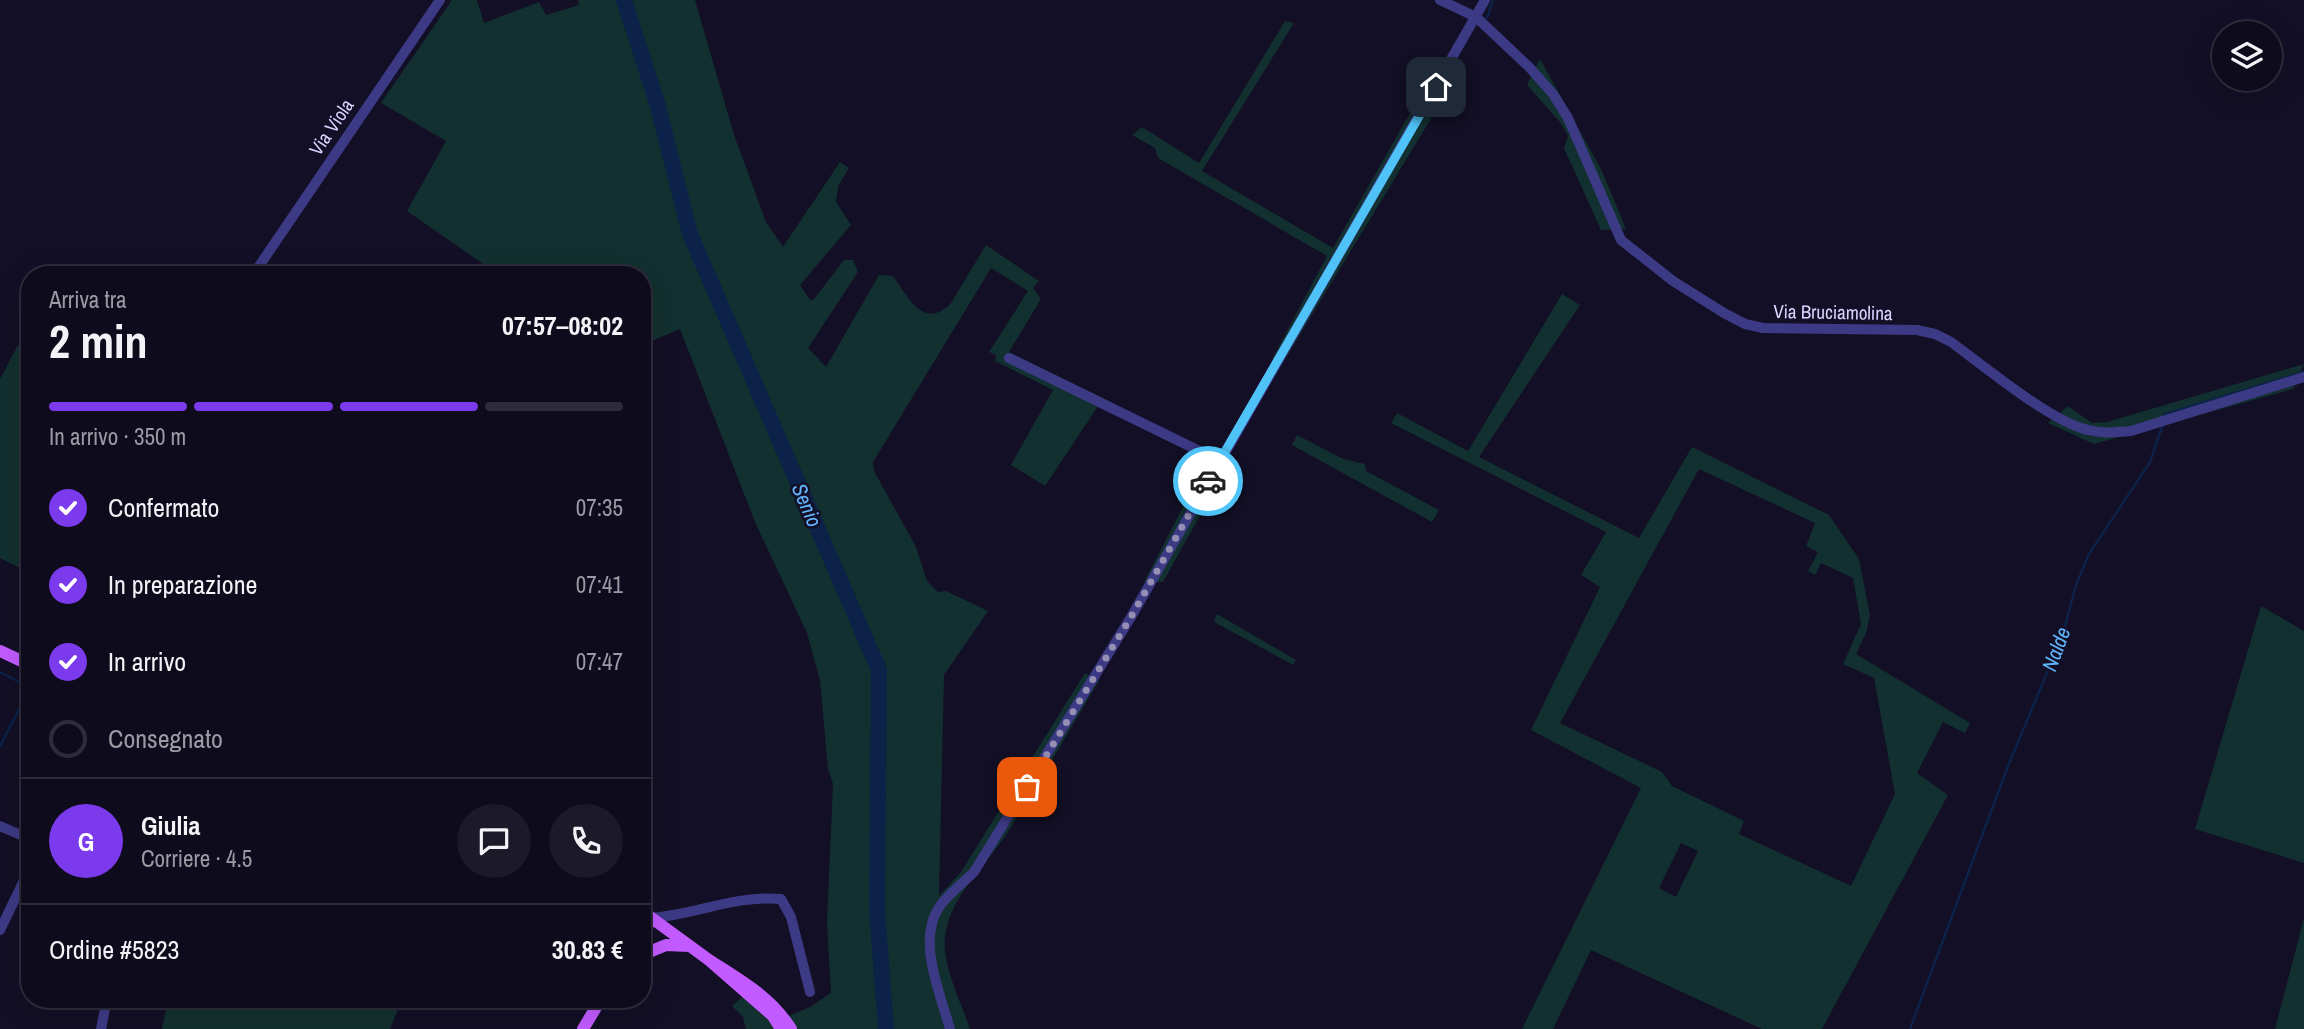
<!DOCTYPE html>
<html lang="it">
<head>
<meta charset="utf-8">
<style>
  :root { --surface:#0e0b1c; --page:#1c1929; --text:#f1f3f6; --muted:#9b9ba3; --line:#2e2b3b; --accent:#7c3aed }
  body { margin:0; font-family:"Archivo Narrow",sans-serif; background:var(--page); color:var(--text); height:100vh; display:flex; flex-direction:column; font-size:26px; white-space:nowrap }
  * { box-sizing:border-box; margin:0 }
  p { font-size:23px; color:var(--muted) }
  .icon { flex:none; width:38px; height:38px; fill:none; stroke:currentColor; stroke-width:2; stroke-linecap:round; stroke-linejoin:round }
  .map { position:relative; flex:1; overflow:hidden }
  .drawer { position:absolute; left:21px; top:266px; width:630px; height:742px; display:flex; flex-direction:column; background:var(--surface); border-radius:28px; box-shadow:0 7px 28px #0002,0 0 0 2px var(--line) }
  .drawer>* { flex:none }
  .controls { position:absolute; left:2212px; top:21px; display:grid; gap:14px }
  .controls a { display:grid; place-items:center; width:70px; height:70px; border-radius:50%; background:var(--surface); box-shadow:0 7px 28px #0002,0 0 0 2px var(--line); font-size:35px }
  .pin { position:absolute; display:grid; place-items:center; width:60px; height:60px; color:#fff; margin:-30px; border-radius:14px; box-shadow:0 4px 10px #0006 }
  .courier { position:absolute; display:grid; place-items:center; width:70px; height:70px; margin:-35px; border:5px solid #4fc3f7; border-radius:50%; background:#fff; color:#222; box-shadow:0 2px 9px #0007 }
  .overview em { font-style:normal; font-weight:700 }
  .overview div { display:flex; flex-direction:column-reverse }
  .overview { display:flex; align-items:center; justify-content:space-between; height:119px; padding:0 28px }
  h1 { font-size:46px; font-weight:700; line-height:52px }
  .bar { display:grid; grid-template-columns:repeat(4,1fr); gap:10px 7px; align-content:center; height:84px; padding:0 28px }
  .bar i { height:9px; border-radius:5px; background:var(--line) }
  .bar .selected { background:var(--accent) }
  .bar p { grid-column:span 4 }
  .line { display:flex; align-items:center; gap:18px; padding:0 28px; border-top:2px solid var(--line) }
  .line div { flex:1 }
  .round { display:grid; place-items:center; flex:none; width:74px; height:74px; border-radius:37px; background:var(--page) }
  ol { padding:0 28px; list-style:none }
  li { display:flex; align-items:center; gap:21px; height:77px }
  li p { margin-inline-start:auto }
  li .icon { padding:7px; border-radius:50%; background:var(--accent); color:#fff; stroke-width:4 }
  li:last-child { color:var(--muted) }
  li i { width:38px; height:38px; border:4px solid var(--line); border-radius:50% }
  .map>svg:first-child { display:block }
  .green { fill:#12302f; fill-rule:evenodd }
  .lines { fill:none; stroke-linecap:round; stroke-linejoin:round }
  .stream { stroke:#0c2248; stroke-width:2.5 }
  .river { stroke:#0c2248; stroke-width:16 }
  .minor { stroke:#3d3a85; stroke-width:10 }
  .major { stroke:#c25bff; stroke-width:12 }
  .done { stroke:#948fb3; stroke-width:7; stroke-dasharray:0 12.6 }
  .route { stroke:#4fc3f7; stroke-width:9 }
  .labels { text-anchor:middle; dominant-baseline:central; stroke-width:5; stroke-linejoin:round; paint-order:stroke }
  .street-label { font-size:19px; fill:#d9d4ff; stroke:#130f26 }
  .water-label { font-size:21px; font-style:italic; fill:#62b6ff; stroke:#130f26 }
</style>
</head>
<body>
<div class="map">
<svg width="2304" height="1029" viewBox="0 0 2304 1029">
  <rect width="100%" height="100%" fill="#130f26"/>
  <path class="green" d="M 452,0 L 477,0 L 484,23 L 539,2 L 546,15 L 579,5 L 578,0 L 695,0 L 734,135 L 766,222 L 783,247 L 840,162 L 849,168 L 838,186 L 836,202 L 851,225 L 800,285 L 810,300 L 814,299 L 844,260 L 853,260 L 858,272 L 808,348 L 826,367 L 879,275 L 893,276 C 907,295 924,332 951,303 L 986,245 L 1039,281 L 1033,288 L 1041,299 L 1009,352 L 1115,404 L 1110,412 L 1098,406 L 1045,486 L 1011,465 L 1053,390 L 995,361 L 996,355 L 989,352 L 1028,291 L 991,268 L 873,462 L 874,471 L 916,547 L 927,581 L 938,592 L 946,591 L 988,611 L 944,675 L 939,896 L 961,872 L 1085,673 L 1099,681 C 1068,732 1040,783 1008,832 C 987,864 949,897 945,937 C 942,966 961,1002 970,1029 L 746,1029 L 743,1017 L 732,1006 L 743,996 L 749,1000 L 774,998 L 789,1016 L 810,1007 L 831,993 L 827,922 L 833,784 L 828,769 L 820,680 L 807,633 L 755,522 L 680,329 L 642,345 L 642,275 L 499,275 L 407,211 L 446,141 L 381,103 Z
    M 1285,21 L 1294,23 L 1202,171 L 1333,248 L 1440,61 L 1455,79 L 1281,366 L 1272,359 L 1327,256 L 1158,158 L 1155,148 L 1132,135 L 1142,127 L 1199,163 Z
    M 1540,59 L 1602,171 L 1626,229 L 1601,230 L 1564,148 L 1568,136 L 1560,122 L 1527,85 Z
    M 1562,294 L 1580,305 L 1479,457 L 1639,538 L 1692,447 L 1829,515 L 1859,559 L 1870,615 L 1866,633 L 1856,654 L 1970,723 L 1965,733 L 1943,722 L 1917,773 L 1948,795 L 1822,1029 L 1762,1029 L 1591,950 L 1553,1029 L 1522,1029 L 1641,788 L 1531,730 L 1600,587 L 1581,575 L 1606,532 L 1391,423 L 1397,413 L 1468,451 ZM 1699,469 L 1815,523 L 1806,546 L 1818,552 L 1808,571 L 1815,575 L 1821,563 L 1853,578 L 1861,624 L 1843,664 L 1874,678 L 1895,794 L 1851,886 L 1739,834 L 1744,821 L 1672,786 L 1662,772 L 1560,723 ZM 1681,843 L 1698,851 L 1676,897 L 1659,888 Z
    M 18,345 L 30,351 L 30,573 L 0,558 L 0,379 Z
    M 2304,364 L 2293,389 L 2094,444 L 2048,423 L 2068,406 L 2092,423 L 2107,422 Z
    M 1297,435 L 1343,459 L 1365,464 L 1366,471 L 1439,510 L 1432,522 L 1292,445 Z
    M 1206,463 L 1223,474 L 1163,582 L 1144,582 Z
    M 2261,606 L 2304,631 L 2304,863 L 2195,829 Z
    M 1217,614 L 1296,660 L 1293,665 L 1214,622 Z
    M 2304,918 L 2304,1029 L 2275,1029 Z
    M 168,999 L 402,999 L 390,1029 L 162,1029 Z"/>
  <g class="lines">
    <path class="stream" d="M 1487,18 L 1493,0
      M 2164,418 L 2165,414 L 2304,372
      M 0,672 L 23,684 L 27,694 L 0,746
      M 1910,1029 L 2008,766 L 2062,637 L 2076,585 L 2089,554 L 2150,462 L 2163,424"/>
    <path class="river" d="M 624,0 L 658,106 L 690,234 L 879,670 L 877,910 L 886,1029"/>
    <path class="minor" d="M 1440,0 L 1476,17 L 1530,68 L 1553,94 L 1568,118 L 1621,240 L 1673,281 L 1724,313 L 1745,324 L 1763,328 L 1917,330 L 1935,334 L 1951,342 C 1984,366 2051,422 2088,430 C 2103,434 2116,432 2131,431 L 2304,377
      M 253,275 L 440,0
      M 1009,358 L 1220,461
      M 0,826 L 30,839
      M 650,918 C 696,915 732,895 781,899 L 791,917 L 810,992
      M 0,930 L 30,868
      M 101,1029 L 107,999
      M 950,1029 C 940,992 914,936 943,902 C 952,891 964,882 974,872 L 1131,617 L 1485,0"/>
    <path class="major" d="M 0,651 L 30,665
      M 642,911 L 709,960
      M 642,944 L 650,918
      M 642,955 L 666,945 L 689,946
      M 583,1029 L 601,999
      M 781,1029 L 773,1016 L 709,960 C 740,980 771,997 791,1029"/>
  </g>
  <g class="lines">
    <path class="done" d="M 1027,787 L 1131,617 L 1208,481"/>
    <path class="route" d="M 1208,481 L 1436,87"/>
  </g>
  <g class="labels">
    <g class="street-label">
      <text transform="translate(331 127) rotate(-56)">Via Viola</text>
      <text transform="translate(1833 312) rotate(1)">Via Bruciamolina</text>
    </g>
    <g class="water-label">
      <text transform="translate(807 505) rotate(67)">Senio</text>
      <text transform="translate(2056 649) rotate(-70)">Nalde</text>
    </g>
  </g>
</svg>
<div class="controls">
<a><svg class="icon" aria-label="layers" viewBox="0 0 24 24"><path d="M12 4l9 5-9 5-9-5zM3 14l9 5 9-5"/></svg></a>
</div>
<div class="pin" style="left:1027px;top:787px;background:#ea580c"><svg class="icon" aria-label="bag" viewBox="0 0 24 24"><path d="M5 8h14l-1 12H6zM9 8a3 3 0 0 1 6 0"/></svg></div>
<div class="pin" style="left:1436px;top:87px;background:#1f2937"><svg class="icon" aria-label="home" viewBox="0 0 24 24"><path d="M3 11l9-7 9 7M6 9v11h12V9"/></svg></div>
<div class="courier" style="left:1208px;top:481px"><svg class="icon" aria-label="car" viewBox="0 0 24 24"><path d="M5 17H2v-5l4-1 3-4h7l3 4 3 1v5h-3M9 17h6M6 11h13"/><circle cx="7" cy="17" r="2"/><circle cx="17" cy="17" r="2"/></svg></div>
<section class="drawer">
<div class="overview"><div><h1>2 min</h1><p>Arriva tra</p></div><em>07:57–08:02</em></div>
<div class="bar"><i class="selected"></i><i class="selected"></i><i class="selected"></i><i></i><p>In arrivo · 350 m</p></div>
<ol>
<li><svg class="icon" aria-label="check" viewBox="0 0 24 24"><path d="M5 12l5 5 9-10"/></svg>Confermato<p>07:35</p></li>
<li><svg class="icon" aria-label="check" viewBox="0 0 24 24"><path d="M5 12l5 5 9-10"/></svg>In preparazione<p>07:41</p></li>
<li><svg class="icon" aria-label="check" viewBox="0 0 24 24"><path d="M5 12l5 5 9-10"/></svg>In arrivo<p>07:47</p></li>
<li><i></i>Consegnato</li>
</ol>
<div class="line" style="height:126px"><b class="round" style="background:var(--accent);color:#fff">G</b><div><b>Giulia</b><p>Corriere · 4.5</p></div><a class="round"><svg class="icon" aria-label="chat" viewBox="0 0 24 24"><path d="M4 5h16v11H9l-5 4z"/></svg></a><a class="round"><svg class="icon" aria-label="phone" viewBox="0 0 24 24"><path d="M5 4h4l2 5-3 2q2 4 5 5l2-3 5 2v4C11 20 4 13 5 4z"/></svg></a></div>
<div class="line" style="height:91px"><div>Ordine #5823</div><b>30.83 €</b></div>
</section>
</div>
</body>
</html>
